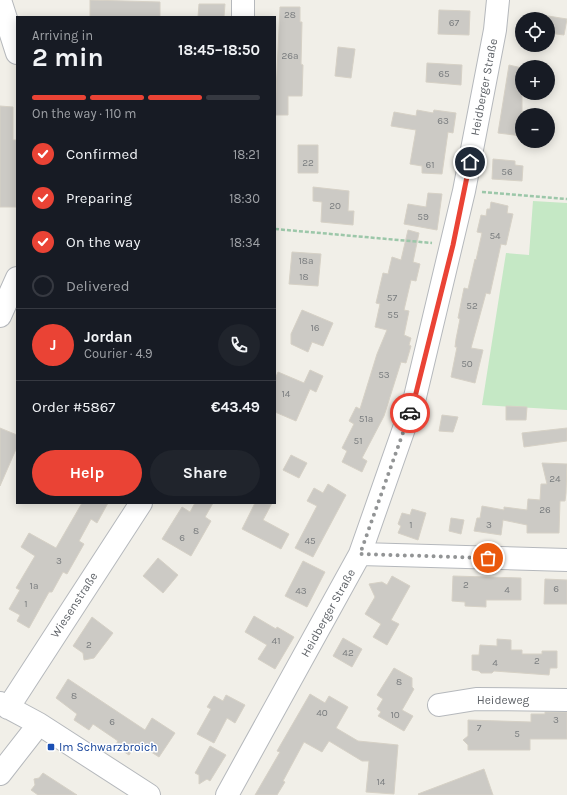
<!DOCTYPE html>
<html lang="en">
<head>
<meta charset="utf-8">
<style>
  :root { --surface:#171b24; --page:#20242c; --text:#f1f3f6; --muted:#9ea1a6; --line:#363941; --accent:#ea4335 }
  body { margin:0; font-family:Karla,sans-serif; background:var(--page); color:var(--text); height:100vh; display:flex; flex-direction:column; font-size:15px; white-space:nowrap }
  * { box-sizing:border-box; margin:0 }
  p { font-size:13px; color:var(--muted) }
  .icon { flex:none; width:22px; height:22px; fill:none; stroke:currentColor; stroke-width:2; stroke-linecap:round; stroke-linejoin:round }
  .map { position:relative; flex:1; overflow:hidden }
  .panel { position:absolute; left:16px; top:16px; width:260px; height:488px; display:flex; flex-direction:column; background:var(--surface); border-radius:0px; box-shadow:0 2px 10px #0003 }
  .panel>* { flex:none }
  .controls { position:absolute; left:515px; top:12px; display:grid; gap:8px }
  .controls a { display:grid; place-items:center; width:40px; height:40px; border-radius:50%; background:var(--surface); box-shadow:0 2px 10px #0003; font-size:20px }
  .pin { position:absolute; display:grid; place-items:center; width:34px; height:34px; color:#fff; margin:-17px; border:2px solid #fff; border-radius:50%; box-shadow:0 1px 4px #0007 }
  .courier { position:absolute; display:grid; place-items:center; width:40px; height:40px; margin:-20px; border:3px solid #ea4335; border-radius:50%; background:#fff; color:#222; box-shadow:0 1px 5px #0007 }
  .overview em { font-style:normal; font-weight:700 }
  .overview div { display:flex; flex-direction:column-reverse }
  .overview { display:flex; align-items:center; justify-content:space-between; height:68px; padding:0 16px }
  h1 { font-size:26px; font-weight:700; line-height:30px }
  .bar { display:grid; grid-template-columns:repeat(4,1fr); gap:6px 4px; align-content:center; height:48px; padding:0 16px }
  .bar i { height:5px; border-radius:3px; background:var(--line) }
  .bar .on { background:var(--accent) }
  .bar p { grid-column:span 4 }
  .line { display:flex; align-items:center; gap:10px; padding:0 16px; border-top:1px solid var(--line) }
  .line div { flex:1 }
  .round { display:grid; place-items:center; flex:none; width:42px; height:42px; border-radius:21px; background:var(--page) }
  ol { padding:0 16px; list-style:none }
  li { display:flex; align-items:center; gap:12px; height:44px }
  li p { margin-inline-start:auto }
  li .icon { padding:4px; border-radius:50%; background:var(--accent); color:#fff; stroke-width:4 }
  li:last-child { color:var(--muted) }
  li i { width:22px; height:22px; border:2px solid var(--line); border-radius:50% }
  .cta { display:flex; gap:8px; margin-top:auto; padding:8px 16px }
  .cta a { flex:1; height:46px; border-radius:24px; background:var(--accent); color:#fff; font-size:16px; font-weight:700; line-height:46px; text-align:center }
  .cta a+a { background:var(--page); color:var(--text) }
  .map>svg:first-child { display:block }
  .green { fill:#c5e8c5 }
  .building { fill:#cccac5; stroke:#d6d1c6 }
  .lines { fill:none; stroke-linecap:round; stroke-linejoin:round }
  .minor-casing { stroke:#b5b8bc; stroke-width:24 }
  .path { stroke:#9cc7a9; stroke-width:2.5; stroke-dasharray:4 2; stroke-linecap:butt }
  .minor { stroke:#fff; stroke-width:22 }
  .done { stroke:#929495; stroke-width:4; stroke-dasharray:0 7.2 }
  .route { stroke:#ea4335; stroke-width:5 }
  .transit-dot { fill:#1a4fb4; stroke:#fff; stroke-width:1.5 }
  .labels { text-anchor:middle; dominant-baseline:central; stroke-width:3; stroke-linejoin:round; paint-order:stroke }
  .number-label { font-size:10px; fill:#7a7d7f }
  .street-label { font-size:12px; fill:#5f6368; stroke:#fff }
  .transit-label { font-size:12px; fill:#164399; stroke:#fff; text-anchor:start }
</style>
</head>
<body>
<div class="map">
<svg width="567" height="795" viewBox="0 0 567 795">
  <rect width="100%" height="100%" fill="#f1efe8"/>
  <path class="green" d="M 533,201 L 567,203 L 567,410 L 482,405 L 506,253 L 529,255 Z"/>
  <path class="building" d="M 90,0 L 160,2 L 160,17 L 90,17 Z
    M 199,4 L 225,4 L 224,17 L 198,17 Z
    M 280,7 L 300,7 L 300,22 L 302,22 L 301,64 L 303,65 L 302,96 L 288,96 L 288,115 L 275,115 Z
    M 439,10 L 470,11 L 469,35 L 438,34 Z
    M 548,16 L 567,19 L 564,35 L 548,33 Z
    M 338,47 L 355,49 L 351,78 L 335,76 Z
    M 427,63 L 462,65 L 461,85 L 426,82 Z
    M 509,65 L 522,68 L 522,111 L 520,124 L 522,124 L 522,136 L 498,133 Z
    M 0,106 L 13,107 L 13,140 L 17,140 L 16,207 L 0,207 Z
    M 417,110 L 433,113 L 434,110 L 456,113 L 453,133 L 448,132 L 442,174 L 422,173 L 422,166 L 410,164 L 416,130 L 391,126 L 394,112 L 416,116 Z
    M 298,145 L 318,145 L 318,173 L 298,173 Z
    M 493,159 L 515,161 L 515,165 L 523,166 L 522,181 L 492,179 Z
    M 313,187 L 349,191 L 348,211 L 354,211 L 353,225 L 321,222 L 322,202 L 313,201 Z
    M 428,193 L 442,194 L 437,230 L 404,224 L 408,204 L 426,207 Z
    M 491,202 L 508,206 L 507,213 L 513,214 L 506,245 L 501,244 L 490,294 L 486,293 L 471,348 L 483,350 L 475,383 L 451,377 L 457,347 L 455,347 L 456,339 L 460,319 L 458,318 L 464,288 L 468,289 L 475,259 L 476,260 L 482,233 L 477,232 L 481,215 L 486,216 L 487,209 L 490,209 Z
    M 408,230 L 419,233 L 413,262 L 420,264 L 416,281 L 411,280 L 404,310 L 409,311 L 404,335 L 411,338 L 409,345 L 411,346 L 406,363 L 401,362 L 384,416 L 362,458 L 367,461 L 362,472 L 342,462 L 347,451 L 342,448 L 354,424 L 349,421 L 356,407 L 360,409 L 377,354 L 387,330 L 375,327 L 380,304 L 376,303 L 383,273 L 388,274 L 392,257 L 401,260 Z
    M 292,252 L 321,254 L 318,286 L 289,284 Z
    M 302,310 L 333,323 L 323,346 L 312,342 L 308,352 L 291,344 L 291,334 Z
    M 310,370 L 323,376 L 316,392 L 310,389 L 296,421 L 275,412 L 275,379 L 278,372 L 304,383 Z
    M 506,406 L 527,407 L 526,420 L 506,420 Z
    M 442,415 L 458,417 L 453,432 L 439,431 Z
    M 0,428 L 17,435 L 17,447 L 0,486 Z
    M 567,428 L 567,441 L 524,447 L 522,433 Z
    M 291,455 L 307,463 L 299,478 L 283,470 Z
    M 542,463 L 567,464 L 566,493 L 565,501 L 560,501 L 559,533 L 527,533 L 527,525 L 503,520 L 501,535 L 474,531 L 477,518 L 480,518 L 482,506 L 504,510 L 504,507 L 527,510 L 528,499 L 540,500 L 541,484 L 547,484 Z
    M 328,484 L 346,495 L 313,557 L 295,548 L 317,506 L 307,501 L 314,488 L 323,493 Z
    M 82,503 L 108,503 L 97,523 L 91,519 L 79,541 L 84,544 L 67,574 L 63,572 L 52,592 L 49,592 L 29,628 L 17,621 L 20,615 L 9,609 L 20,590 L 16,588 L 35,556 L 21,547 L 29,533 L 56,548 Z
    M 195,503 L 213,503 L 205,517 L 211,521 L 191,556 L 162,539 L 182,507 L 190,512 Z
    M 255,503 L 272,503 L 263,520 L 289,534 L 281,549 L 242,529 Z
    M 412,509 L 426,513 L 418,540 L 398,533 L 401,526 L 398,524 L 402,513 L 410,515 Z
    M 451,518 L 464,520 L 461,534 L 449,531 Z
    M 158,558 L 178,575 L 163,593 L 143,576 Z
    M 303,561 L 325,572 L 307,607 L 285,596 Z
    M 392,576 L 410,586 L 391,620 L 399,624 L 387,645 L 373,637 L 381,624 L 365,614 L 375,597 L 369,584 L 382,582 L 387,585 Z
    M 453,576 L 521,578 L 521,600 L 486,600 L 486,607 L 465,606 L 465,602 L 452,601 Z
    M 545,579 L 567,580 L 567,604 L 544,604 Z
    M 254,616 L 276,629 L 277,627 L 294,637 L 275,669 L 258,659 L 267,645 L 245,632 Z
    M 92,617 L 113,633 L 94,658 L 84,660 L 83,653 L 73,646 Z
    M 343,638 L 362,649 L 352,667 L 333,656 Z
    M 497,639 L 511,640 L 511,650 L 522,650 L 522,654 L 542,654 L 542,651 L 557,651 L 557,668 L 550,668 L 549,675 L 494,671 L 492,673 L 481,673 L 479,671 L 472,670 L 472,655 L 479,655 L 480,645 L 497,646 Z
    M 394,668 L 412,678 L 412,687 L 414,689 L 402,710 L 413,716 L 404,731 L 378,716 L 381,712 L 377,709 L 383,699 L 377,695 Z
    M 68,679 L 145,730 L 152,718 L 175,733 L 159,757 L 137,743 L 129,755 L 115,746 L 118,741 L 93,724 L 89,730 L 74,720 L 77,714 L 56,698 Z
    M 310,694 L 325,703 L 329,696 L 348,707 L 336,728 L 358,741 L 398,745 L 394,794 L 366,792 L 369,761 L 362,761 L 329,741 L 322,752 L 304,742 L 283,781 L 285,782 L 277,795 L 255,795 L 280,752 L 277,751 Z
    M 226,695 L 245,705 L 235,723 L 227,718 L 214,743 L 197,734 L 211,709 L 207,707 L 214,696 L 223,701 Z
    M 545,712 L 567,712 L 567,739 L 530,739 L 530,750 L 468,750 L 468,745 L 463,740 L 468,736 L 468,720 L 531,722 L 531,714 L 545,714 Z
    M 210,746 L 226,755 L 210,781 L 207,779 L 199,784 L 199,775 L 195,773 Z
    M 484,769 L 493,795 L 419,795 L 418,794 Z
    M 43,773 L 77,795 L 38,795 L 31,790 L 35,785 L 34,779 L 39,778 Z"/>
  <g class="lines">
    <defs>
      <path id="minor" d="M 0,0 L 17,53
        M 243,0 L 243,17
        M 0,316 L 17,278
        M 360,554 L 567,560
        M 0,703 L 39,724 L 149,795
        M 439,705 L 476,699 L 567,700
        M 8,708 L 141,503
        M 0,774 L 39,724
        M 227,795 L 360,554 L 415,397 L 464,191 L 495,30 L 498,0"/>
    </defs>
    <use href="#minor" class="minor-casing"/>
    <path class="path" d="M 482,192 L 567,199
      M 275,229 L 432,243"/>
    <use href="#minor" class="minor"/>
  </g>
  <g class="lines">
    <path class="done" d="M 410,413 L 360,554 L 488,558"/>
    <path class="route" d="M 410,413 L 415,397 L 453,245 L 470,162"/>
  </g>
  <rect class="transit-dot" x="47" y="743" width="8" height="8" rx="2"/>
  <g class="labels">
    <g class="number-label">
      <text x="290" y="15">28</text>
      <text x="454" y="23">67</text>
      <text x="290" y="56">26a</text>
      <text x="444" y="74">65</text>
      <text x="443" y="121">63</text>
      <text x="308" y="163">22</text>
      <text x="430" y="165">61</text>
      <text x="507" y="172">56</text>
      <text x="335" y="206">20</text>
      <text x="423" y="217">59</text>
      <text x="495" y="236">54</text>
      <text x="306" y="261">18a</text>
      <text x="304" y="277">18</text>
      <text x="392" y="298">57</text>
      <text x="472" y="306">52</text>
      <text x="393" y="315">55</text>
      <text x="315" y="328">16</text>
      <text x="467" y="364">50</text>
      <text x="384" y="375">53</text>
      <text x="286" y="394">14</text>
      <text x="366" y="419">51a</text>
      <text x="358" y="441">51</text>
      <text x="555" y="479">24</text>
      <text x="545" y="510">26</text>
      <text x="411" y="525">1</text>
      <text x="489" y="525">3</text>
      <text x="196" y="531">8</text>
      <text x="182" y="538">6</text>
      <text x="310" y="541">45</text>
      <text x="59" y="561">3</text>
      <text x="466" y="585">2</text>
      <text x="34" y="586">1a</text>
      <text x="556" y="589">6</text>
      <text x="507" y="590">4</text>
      <text x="301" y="591">43</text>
      <text x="26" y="604">1</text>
      <text x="276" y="641">41</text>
      <text x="89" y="645">2</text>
      <text x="348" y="653">42</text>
      <text x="537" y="661">2</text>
      <text x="495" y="663">4</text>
      <text x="399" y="682">8</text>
      <text x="74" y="696">8</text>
      <text x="322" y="713">40</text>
      <text x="395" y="715">10</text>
      <text x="556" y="720">3</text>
      <text x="112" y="722">6</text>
      <text x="479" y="728">7</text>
      <text x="517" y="734">5</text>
      <text x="381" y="782">14</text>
    </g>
    <g class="street-label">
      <text transform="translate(484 87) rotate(-79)">Heidberger Straße</text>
      <text transform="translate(74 605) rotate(-57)">Wiesenstraße</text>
      <text transform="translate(328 613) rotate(-61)">Heidberger Straße</text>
      <text x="503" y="700">Heideweg</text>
    </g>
    <g class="transit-label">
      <text x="59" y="747">Im Schwarzbroich</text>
    </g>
  </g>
</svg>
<div class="controls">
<a><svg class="icon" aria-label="locate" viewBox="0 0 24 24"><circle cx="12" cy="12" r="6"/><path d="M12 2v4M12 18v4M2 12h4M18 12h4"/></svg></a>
<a>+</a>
<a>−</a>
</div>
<div class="pin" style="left:488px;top:558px;background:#ea580c"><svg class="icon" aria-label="bag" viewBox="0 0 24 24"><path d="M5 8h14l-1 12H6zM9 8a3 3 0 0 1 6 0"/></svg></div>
<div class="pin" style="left:470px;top:162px;background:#1f2937"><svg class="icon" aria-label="home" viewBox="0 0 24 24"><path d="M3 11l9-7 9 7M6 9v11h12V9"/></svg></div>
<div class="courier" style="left:410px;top:413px"><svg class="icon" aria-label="car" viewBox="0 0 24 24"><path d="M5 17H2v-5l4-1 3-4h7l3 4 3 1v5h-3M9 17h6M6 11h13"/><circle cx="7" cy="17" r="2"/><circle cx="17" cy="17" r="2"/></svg></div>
<section class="panel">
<div class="overview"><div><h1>2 min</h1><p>Arriving in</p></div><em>18:45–18:50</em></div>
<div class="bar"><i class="on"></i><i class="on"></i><i class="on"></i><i></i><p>On the way · 110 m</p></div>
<ol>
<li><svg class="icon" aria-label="check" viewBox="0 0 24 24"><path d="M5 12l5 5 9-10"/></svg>Confirmed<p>18:21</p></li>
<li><svg class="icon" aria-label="check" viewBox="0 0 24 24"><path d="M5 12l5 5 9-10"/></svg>Preparing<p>18:30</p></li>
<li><svg class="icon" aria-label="check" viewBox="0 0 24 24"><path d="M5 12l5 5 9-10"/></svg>On the way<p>18:34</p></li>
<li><i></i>Delivered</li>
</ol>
<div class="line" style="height:72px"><b class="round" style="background:var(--accent);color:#fff">J</b><div><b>Jordan</b><p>Courier · 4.9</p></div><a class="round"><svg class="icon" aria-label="phone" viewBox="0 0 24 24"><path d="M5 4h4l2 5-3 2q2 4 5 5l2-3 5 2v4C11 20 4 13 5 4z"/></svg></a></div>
<div class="line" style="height:52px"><div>Order #5867</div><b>€43.49</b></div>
<div class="cta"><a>Help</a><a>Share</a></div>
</section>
</div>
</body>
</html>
